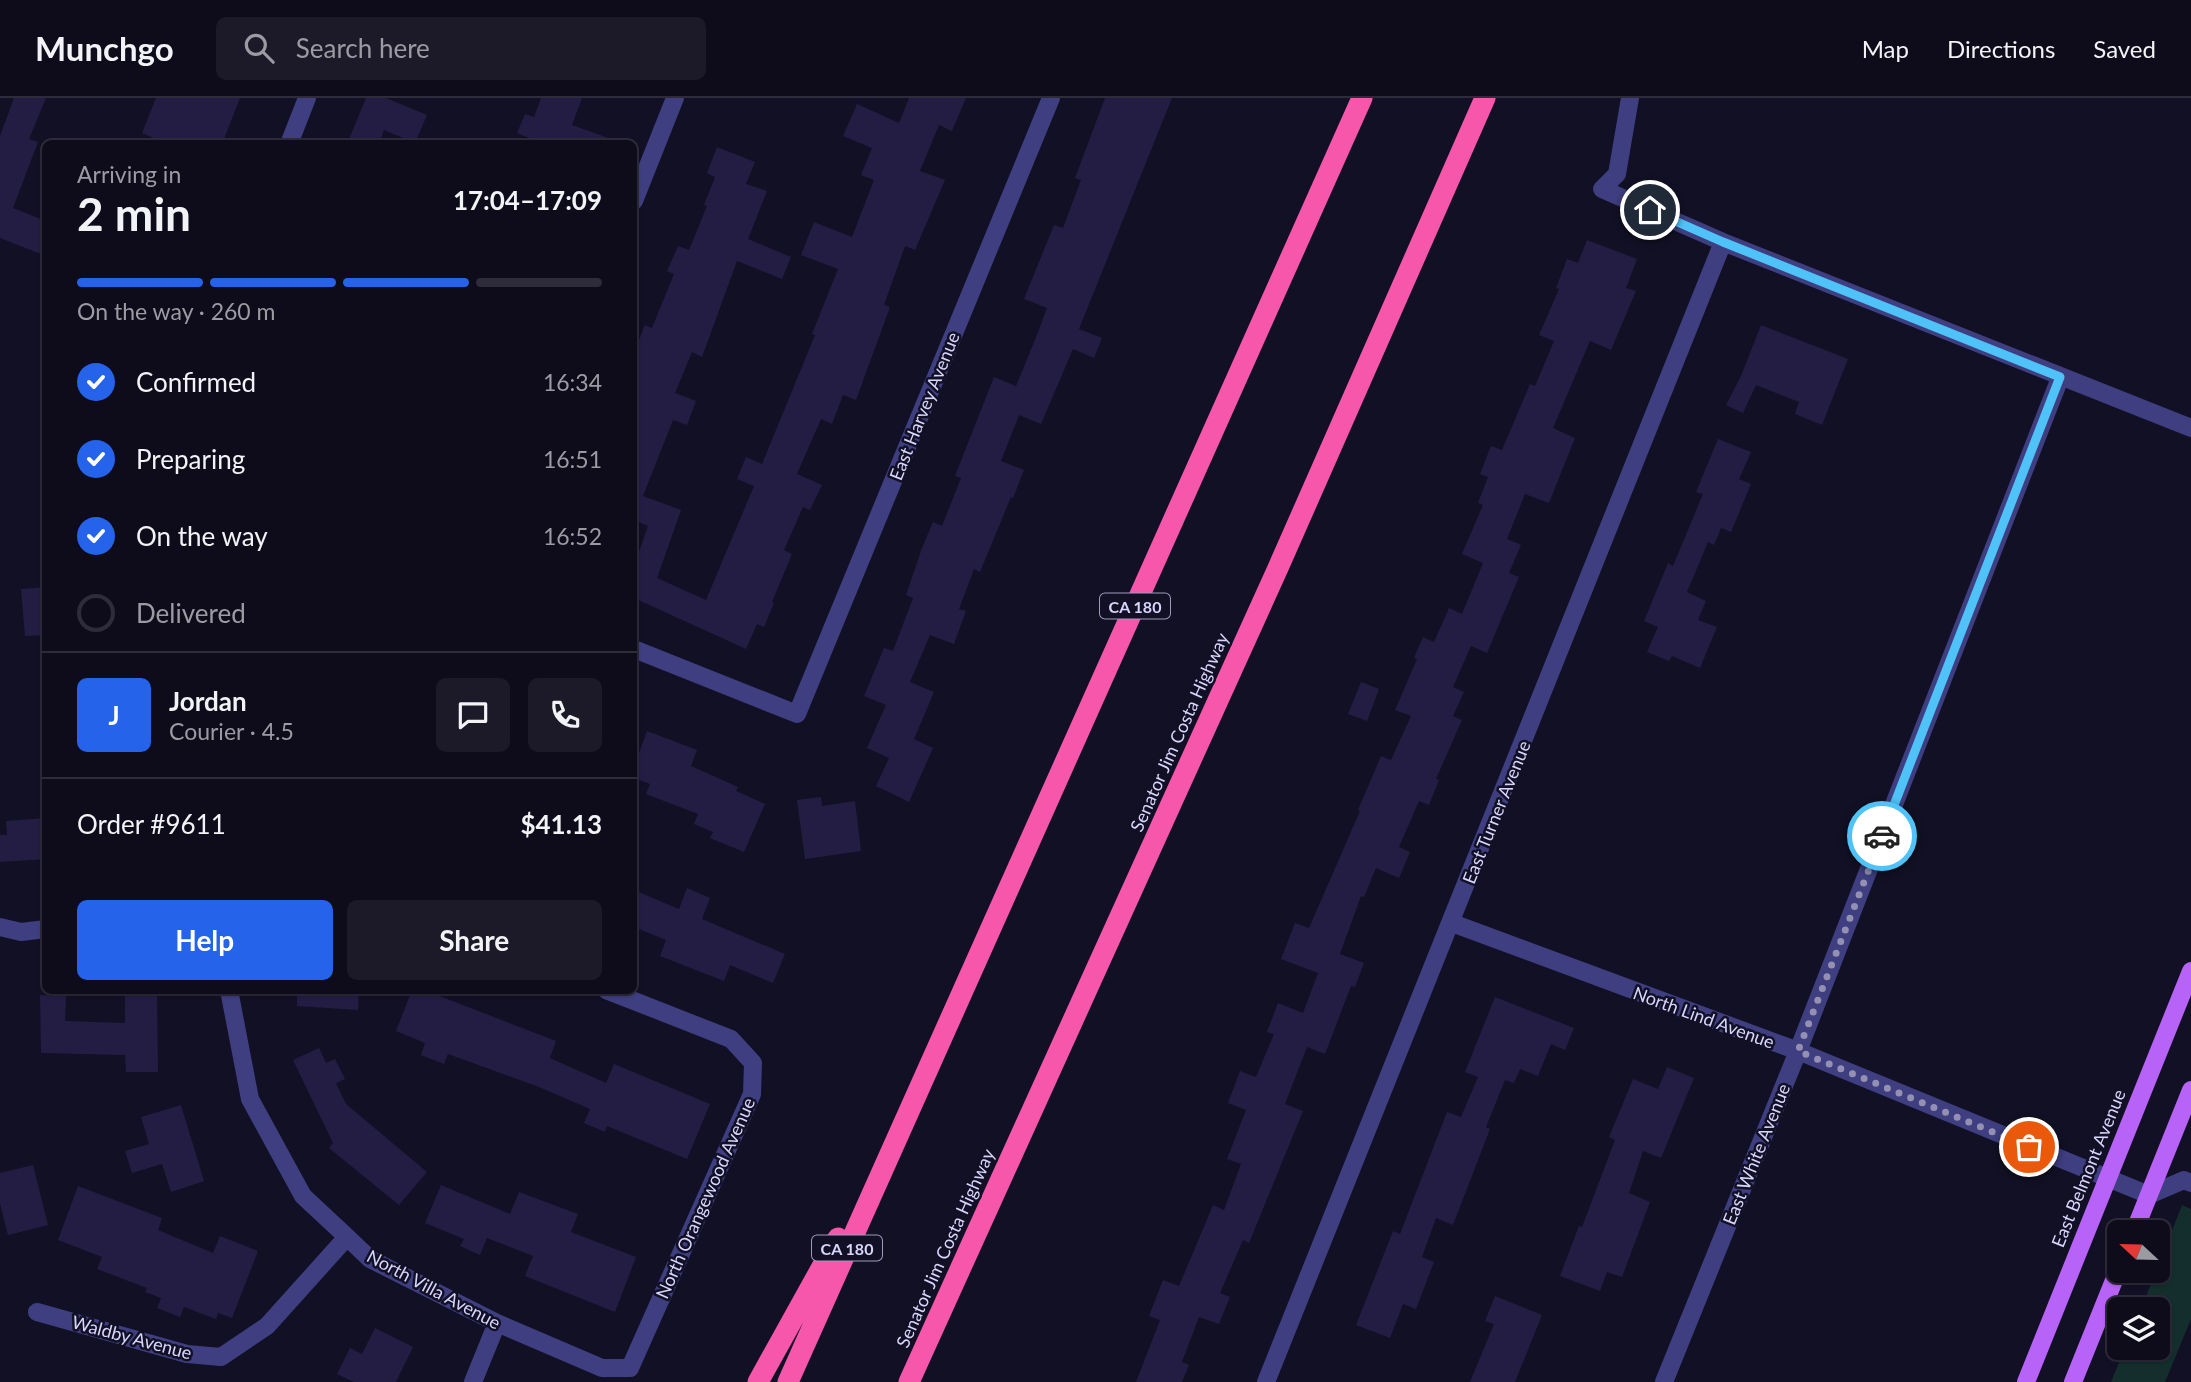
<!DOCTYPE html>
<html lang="en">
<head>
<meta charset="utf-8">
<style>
  :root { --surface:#0e0c1b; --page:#1c1a28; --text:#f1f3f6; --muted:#9b9ba3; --line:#2e2c3a; --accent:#2563eb }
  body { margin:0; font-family:Lato,sans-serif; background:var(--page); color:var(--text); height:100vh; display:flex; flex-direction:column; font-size:26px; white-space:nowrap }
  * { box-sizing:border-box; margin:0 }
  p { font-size:23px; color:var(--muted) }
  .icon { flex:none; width:38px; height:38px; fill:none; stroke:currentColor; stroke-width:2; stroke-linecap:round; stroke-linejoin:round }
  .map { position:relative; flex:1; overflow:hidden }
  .panel { position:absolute; left:42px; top:42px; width:595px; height:854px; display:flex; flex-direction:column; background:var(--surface); border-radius:10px; box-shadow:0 2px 5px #0004,0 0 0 2px var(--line) }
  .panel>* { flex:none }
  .needle { width:46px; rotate:292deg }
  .tools { position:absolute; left:2107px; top:1122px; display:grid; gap:14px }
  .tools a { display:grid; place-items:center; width:63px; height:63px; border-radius:10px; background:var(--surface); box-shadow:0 2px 5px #0004,0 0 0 2px var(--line); font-size:35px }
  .pin { position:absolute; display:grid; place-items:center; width:60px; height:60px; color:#fff; margin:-30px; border:4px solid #fff; border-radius:50%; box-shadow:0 2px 7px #0007 }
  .courier { position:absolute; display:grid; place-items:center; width:70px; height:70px; margin:-35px; border:5px solid #4fc3f7; border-radius:50%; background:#fff; color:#222; box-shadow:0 2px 9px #0007 }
  .headline em { font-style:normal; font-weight:700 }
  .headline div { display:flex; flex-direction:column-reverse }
  .headline { display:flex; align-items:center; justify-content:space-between; height:119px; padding:0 35px }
  h1 { font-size:46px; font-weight:700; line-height:52px }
  .bar { display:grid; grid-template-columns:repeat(4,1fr); gap:10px 7px; align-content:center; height:84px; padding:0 35px }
  .bar i { height:9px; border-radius:5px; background:var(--line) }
  .bar .on { background:var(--accent) }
  .bar p { grid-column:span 4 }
  .line { display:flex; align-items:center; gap:18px; padding:0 35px; border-top:2px solid var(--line) }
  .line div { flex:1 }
  .round { display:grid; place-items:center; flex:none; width:74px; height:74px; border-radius:10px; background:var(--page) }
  ol { padding:0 35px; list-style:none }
  li { display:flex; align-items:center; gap:21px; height:77px }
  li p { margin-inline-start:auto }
  li .icon { padding:7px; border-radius:50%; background:var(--accent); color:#fff; stroke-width:4 }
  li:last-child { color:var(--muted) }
  li i { width:38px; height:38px; border:4px solid var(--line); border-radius:50% }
  .button { display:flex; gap:14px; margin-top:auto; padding:14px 35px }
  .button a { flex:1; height:80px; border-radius:10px; background:var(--accent); color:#fff; font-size:28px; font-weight:700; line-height:80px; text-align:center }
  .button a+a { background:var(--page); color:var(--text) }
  header { display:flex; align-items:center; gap:42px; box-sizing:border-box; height:98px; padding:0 35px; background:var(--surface); border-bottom:2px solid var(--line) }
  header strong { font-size:33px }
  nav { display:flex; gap:38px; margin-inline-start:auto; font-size:24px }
  .search { width:490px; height:63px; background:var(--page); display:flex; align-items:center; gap:18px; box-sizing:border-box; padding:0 24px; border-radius:10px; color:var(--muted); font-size:26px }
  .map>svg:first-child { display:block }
  .green { fill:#132e2c }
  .building { fill:#231d44 }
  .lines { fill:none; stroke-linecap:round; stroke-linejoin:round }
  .minor { stroke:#3e3e81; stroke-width:18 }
  .major { stroke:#b863f7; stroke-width:18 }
  .highway { stroke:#f657ab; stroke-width:21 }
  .done { stroke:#9390b1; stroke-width:7; stroke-dasharray:0 12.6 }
  .route { stroke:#4fc3f7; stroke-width:9 }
  .labels { text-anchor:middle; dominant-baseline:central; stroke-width:5; stroke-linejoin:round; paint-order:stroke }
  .shield { fill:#121024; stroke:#9d9abc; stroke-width:2 }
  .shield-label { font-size:16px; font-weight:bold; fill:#d8d5fd }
  .street-label { font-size:18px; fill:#d8d5fd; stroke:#121024 }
</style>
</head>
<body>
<header>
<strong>Munchgo</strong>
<div class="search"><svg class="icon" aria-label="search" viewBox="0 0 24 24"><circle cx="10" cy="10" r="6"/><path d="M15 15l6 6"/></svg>Search here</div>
<nav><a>Map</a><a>Directions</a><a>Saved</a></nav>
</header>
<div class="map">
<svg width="2191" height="1284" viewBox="0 0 2191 1284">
  <rect width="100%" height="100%" fill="#121024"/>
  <path class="green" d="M 2182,1107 L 2191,1111 L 2191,1221 L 2165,1284 L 2111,1284 L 2125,1250 L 2158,1250 L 2158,1211 L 2141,1211 Z"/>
  <path class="building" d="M 14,0 L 46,0 L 29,41 L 38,44 L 13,110 L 46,123 L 46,158 L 0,140 L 0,38 Z
    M 156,0 L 240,0 L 222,46 L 167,46 L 142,35 Z
    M 366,0 L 386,0 L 427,17 L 415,45 L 384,32 L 379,46 L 347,46 Z
    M 541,0 L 582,0 L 572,27 L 617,43 L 617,46 L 544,46 L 517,35 L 525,16 L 534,19 Z
    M 909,0 L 966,0 L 952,33 L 939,27 L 920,73 L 945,82 L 915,152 L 905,148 L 884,207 L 890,209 L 856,302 L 843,297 L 832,326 L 821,321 L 797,376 L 822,387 L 810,412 L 803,409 L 784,452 L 792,456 L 772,504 L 774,505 L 764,529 L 757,526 L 746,551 L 634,500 L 634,468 L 648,428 L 634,422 L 634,254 L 645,227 L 652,230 L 674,176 L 667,173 L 678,148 L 689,152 L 707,108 L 704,107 L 715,79 L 707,75 L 717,49 L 755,64 L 746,86 L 767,93 L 748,141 L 791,159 L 782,181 L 737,163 L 702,259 L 692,254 L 675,295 L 696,303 L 687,327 L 673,322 L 643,398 L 681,412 L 657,480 L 706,502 L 754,388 L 737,381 L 746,359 L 762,366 L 815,237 L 812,236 L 838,171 L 801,157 L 814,124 L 852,139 L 874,82 L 861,77 L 872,50 L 843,38 L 857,6 L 899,25 Z
    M 1105,0 L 1172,0 L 1079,231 L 1102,240 L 1094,260 L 1073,251 L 1041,326 L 1019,317 L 1001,363 L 1024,372 L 1013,400 L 1011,399 L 980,474 L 974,471 L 959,511 L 966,513 L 954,546 L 930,537 L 910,584 L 934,594 L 914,641 L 933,650 L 909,704 L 876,688 L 889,660 L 867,650 L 886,607 L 864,598 L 884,550 L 893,553 L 913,500 L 906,497 L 922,450 L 933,424 L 942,428 L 961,380 L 955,378 L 994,279 L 1016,288 L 1037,237 L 1047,210 L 1024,201 L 1054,127 L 1063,130 L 1081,82 L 1075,80 Z
    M 1587,142 L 1637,161 L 1626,190 L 1636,193 L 1611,252 L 1590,243 L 1553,330 L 1575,340 L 1549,405 L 1525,396 L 1507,441 L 1521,447 L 1509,475 L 1519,479 L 1487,555 L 1471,548 L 1453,589 L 1464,594 L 1453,618 L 1462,622 L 1436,681 L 1439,682 L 1429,707 L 1419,703 L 1399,749 L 1410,754 L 1399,780 L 1376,770 L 1364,799 L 1361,798 L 1340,856 L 1364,865 L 1355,889 L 1351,888 L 1325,956 L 1307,949 L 1285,1006 L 1303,1013 L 1249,1145 L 1243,1142 L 1220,1195 L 1230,1199 L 1219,1226 L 1199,1219 L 1182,1264 L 1189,1267 L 1182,1284 L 1136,1284 L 1160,1222 L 1149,1218 L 1163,1182 L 1179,1188 L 1213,1107 L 1224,1112 L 1241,1066 L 1227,1061 L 1246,1012 L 1228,1005 L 1240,973 L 1256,979 L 1274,936 L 1267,934 L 1278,905 L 1303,915 L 1318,875 L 1281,861 L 1295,825 L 1309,830 L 1360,713 L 1358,712 L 1381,658 L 1391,662 L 1411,618 L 1395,612 L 1417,561 L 1414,560 L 1423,539 L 1434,544 L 1449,510 L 1462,516 L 1483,465 L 1462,456 L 1483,407 L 1478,405 L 1488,379 L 1480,376 L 1491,348 L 1502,352 L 1530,286 L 1535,288 L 1554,243 L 1539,237 L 1559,191 L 1556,190 L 1567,161 L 1578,165 Z
    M 1761,227 L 1848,261 L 1822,327 L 1795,316 L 1799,304 L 1756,287 L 1743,315 L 1726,307 L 1741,278 Z
    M 1718,341 L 1751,354 L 1739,381 L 1751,386 L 1731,434 L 1721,430 L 1714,447 L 1708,444 L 1687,494 L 1706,503 L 1698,522 L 1717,529 L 1700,570 L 1672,558 L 1669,563 L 1647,554 L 1658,529 L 1644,523 L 1668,465 L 1673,468 L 1703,396 L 1696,394 Z
    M 46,489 L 46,537 L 25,538 L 21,491 Z
    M 1361,584 L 1379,591 L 1367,623 L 1348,616 Z
    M 647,633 L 697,652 L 691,668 L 738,689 L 736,693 L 765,706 L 744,754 L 710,740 L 713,734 L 694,726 L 698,716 L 646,696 L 650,686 L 634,680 L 634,669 Z
    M 821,699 L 822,708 L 855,703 L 861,753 L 805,761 L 797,702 Z
    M 46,720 L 46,761 L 0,764 L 0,737 L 7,737 L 6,723 Z
    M 687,790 L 710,800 L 702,821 L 785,856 L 773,885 L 730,867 L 724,883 L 660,858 L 666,842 L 634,829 L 634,792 L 679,811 Z
    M 125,892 L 157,892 L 158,974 L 126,974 L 125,957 L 41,955 L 40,897 L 66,898 L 65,923 L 125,925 Z
    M 297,892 L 359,892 L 358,912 L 297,908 Z
    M 412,892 L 424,892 L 556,943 L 550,960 L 606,985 L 614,966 L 710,1006 L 687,1061 L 607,1028 L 605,1034 L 584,1025 L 590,1011 L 539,989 L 448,956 L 444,966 L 421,957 L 425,945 L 396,933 Z
    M 1495,899 L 1574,930 L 1565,952 L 1551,946 L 1538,978 L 1520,971 L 1514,985 L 1505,982 L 1486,1029 L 1490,1031 L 1453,1127 L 1436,1120 L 1422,1159 L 1434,1164 L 1416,1211 L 1403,1206 L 1390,1240 L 1356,1227 L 1393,1133 L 1400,1136 L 1447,1014 L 1461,1019 L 1478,979 L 1465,974 Z
    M 319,950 L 326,965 L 335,961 L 345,981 L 336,985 L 346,1006 L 427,1074 L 399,1107 L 329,1050 L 333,1045 L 293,962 Z
    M 1667,969 L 1694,980 L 1661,1060 L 1643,1053 L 1629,1095 L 1650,1104 L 1622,1179 L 1607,1174 L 1600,1193 L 1560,1178 L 1579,1128 L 1582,1129 L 1615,1042 L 1609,1039 L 1633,981 L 1658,991 Z
    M 181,1007 L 204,1083 L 171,1094 L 162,1066 L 132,1075 L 125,1053 L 149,1046 L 141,1019 Z
    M 33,1067 L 48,1127 L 8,1137 L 0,1105 L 0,1075 Z
    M 441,1087 L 510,1116 L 519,1094 L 578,1116 L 571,1134 L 636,1159 L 615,1214 L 525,1178 L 533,1158 L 487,1140 L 480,1157 L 460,1148 L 464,1141 L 425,1125 Z
    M 78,1088 L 162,1120 L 158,1132 L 213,1155 L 220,1138 L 258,1153 L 232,1220 L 218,1215 L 216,1221 L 184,1209 L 180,1219 L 157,1210 L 161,1200 L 145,1194 L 147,1190 L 97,1171 L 102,1159 L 58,1142 Z
    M 1495,1198 L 1542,1217 L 1515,1284 L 1470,1284 L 1494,1226 L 1485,1223 Z
    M 375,1230 L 413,1249 L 396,1284 L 354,1284 L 337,1276 L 350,1250 L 362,1256 Z"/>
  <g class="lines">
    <path class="minor" d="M 1630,0 L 1617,76 L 1602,91 L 1723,144 L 2191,330
      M 289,46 L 307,0
      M 634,103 L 675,0
      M 634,551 L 797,616 L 1051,0
      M 1452,825 L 1798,953 L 2149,1097 L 2184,1082 L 2191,1085
      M 0,829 L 21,834 L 46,831
      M 229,892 L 250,1001 L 303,1098 L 347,1139 L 370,1161 L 497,1225 L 602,1270 L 630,1270 L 752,996 L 753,965 L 731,941 L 606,892
      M 37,1214 L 187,1256 L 221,1259 L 267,1228 L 347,1139
      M 473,1284 L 497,1225
      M 1266,1284 L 1723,144
      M 1664,1284 L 1798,953 L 2060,280"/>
    <path class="major" d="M 2134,1134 L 2191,992
      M 2026,1284 L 2191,873
      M 2073,1284 L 2119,1170"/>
    <path class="highway" d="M 758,1284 L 838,1140
      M 788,1284 L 1362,0
      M 909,1284 L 1278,470 L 1485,0"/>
  </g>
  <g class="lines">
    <path class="done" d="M 1882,738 L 1798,953 L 2029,1049"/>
    <path class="route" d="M 1650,112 L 1723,144 L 2060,279 L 1882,738"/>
  </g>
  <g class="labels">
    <g class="shield">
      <rect x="1100" y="495.5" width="70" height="25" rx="5"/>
      <rect x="812" y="1137.5" width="70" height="25" rx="5"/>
    </g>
    <g class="shield-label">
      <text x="1135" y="508">CA 180</text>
      <text x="847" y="1150">CA 180</text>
    </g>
    <g class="street-label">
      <text transform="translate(924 308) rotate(-68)">East Harvey Avenue</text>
      <text transform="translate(1179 634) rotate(-66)">Senator Jim Costa Highway</text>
      <text transform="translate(1496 714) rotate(-68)">East Turner Avenue</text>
      <text transform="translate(1704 919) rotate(20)">North Lind Avenue</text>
      <text transform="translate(1756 1056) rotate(-68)">East White Avenue</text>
      <text transform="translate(2088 1070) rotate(-68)">East Belmont Avenue</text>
      <text transform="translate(705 1100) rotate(-66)">North Orangewood Avenue</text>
      <text transform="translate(945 1150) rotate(-66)">Senator Jim Costa Highway</text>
      <text transform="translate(434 1191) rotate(28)">North Villa Avenue</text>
      <text transform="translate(132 1239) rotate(15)">Waldby Avenue</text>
    </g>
  </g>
</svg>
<div class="tools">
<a><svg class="needle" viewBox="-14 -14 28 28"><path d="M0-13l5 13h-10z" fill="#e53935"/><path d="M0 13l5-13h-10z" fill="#9b9ba3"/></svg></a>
<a><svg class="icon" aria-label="layers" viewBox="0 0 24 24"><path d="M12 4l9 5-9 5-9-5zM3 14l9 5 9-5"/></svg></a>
</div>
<div class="pin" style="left:2029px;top:1049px;background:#ea580c"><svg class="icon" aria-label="bag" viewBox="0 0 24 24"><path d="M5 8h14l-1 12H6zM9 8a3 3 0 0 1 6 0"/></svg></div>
<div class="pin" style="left:1650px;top:112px;background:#1f2937"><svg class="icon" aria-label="home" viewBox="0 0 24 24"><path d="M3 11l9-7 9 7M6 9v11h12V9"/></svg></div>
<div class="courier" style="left:1882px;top:738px"><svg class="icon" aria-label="car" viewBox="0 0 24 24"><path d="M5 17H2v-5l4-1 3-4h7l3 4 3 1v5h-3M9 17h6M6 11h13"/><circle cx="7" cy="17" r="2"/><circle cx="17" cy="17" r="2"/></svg></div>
<section class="panel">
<div class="headline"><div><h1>2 min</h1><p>Arriving in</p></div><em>17:04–17:09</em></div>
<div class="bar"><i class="on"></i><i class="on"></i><i class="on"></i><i></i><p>On the way · 260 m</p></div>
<ol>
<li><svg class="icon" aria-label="check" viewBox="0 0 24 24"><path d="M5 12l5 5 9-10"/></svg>Confirmed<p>16:34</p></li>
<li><svg class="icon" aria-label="check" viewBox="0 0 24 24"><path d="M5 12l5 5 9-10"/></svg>Preparing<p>16:51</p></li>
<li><svg class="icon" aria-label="check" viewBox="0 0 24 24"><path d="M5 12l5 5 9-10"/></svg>On the way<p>16:52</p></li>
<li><i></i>Delivered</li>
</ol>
<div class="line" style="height:126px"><b class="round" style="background:var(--accent);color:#fff">J</b><div><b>Jordan</b><p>Courier · 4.5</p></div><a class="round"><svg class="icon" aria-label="chat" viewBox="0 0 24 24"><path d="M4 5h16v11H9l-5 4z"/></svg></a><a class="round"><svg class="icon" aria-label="phone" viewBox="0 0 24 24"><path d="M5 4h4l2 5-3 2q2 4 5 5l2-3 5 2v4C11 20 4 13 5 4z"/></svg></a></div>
<div class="line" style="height:91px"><div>Order #9611</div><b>$41.13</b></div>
<div class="button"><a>Help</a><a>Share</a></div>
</section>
</div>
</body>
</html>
